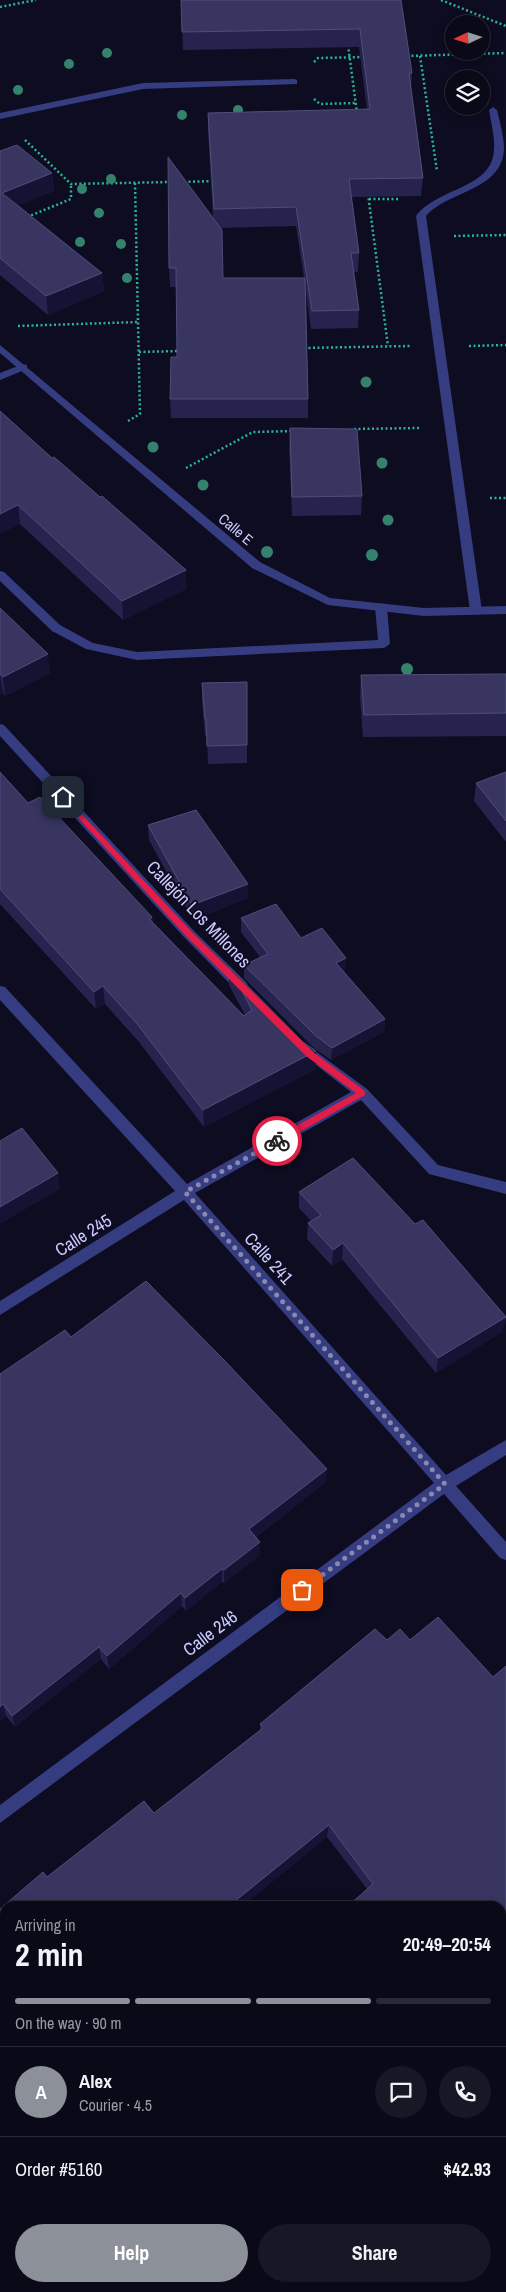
<!DOCTYPE html>
<html lang="en">
<head>
<meta charset="utf-8">
<style>
  :root { --surface:#0a0918; --page:#181725; --text:#f1f3f6; --muted:#999aa2; --line:#2a2a37; --accent:#8c9099 }
  body { margin:0; font-family:"Archivo Narrow",sans-serif; background:var(--page); color:var(--text); height:100vh; display:flex; flex-direction:column; font-size:19px; white-space:nowrap }
  * { box-sizing:border-box; margin:0 }
  p { font-size:16px; color:var(--muted) }
  .icon { flex:none; width:28px; height:28px; fill:none; stroke:currentColor; stroke-width:2; stroke-linecap:round; stroke-linejoin:round }
  .map { position:relative; flex:1; overflow:hidden }
  .sheet { position:absolute; left:0px; top:1901px; width:506px; height:391px; display:flex; flex-direction:column; background:var(--surface); border-radius:15px 15px 0 0; box-shadow:0 2px 12px #0003,0 0 0 1px var(--line) }
  .sheet>* { flex:none }
  .needle { width:32px; rotate:266deg }
  .controls { position:absolute; left:445px; top:15px; display:grid; gap:10px }
  .controls a { display:grid; place-items:center; width:45px; height:45px; border-radius:50%; background:var(--surface); box-shadow:0 2px 12px #0003,0 0 0 1px var(--line); font-size:25px }
  .pin { position:absolute; display:grid; place-items:center; width:42px; height:42px; color:#fff; margin:-21px; border-radius:10px; box-shadow:0 2px 8px #0006 }
  .courier { position:absolute; display:grid; place-items:center; width:50px; height:50px; margin:-25px; border:4px solid #e11d48; border-radius:50%; background:#fff; color:#222; box-shadow:0 1px 6px #0007 }
  .overview em { font-style:normal; font-weight:700 }
  .overview div { display:flex; flex-direction:column-reverse }
  .overview { display:flex; align-items:center; justify-content:space-between; height:85px; padding:0 15px }
  h1 { font-size:32px; font-weight:700; line-height:38px }
  .bar { display:grid; grid-template-columns:repeat(4,1fr); gap:8px 5px; align-content:center; height:60px; padding:0 15px }
  .bar i { height:6px; border-radius:4px; background:var(--line) }
  .bar .selected { background:var(--accent) }
  .bar p { grid-column:span 4 }
  .line { display:flex; align-items:center; gap:12px; padding:0 15px; border-top:1px solid var(--line) }
  .line div { flex:1 }
  .round { display:grid; place-items:center; flex:none; width:52px; height:52px; border-radius:26px; background:var(--page) }
  .cta { display:flex; gap:10px; margin-top:auto; padding:10px 15px }
  .cta a { flex:1; height:58px; border-radius:30px; background:var(--accent); color:#fff; font-size:20px; font-weight:700; line-height:58px; text-align:center }
  .cta a+a { background:var(--page); color:var(--text) }
  .map>svg:first-child { display:block }
  .lines { fill:none; stroke-linecap:round; stroke-linejoin:round }
  .path { stroke:#2ab499; stroke-width:2.5; stroke-dasharray:2 2.5; stroke-linecap:butt }
  .service { fill:#353c80; fill-rule:evenodd }
  .minor { fill:#353c80; fill-rule:evenodd }
  .tree { fill:#34826c }
  .wall { fill:#26244e; fill-rule:evenodd }
  .shaded-wall { fill:#151334 }
  .building { fill:#383661; stroke:#4f4d7a }
  .route { fill:#e11d48 }
  .done { stroke:#8888b1; stroke-width:5; stroke-dasharray:0 9 }
  .labels { text-anchor:middle; dominant-baseline:central; stroke-width:4; stroke-linejoin:round; paint-order:stroke }
  .far-street-label { font-size:15px; fill:#cacbff; stroke:#0d0c20 }
  .street-label { font-size:18px; fill:#cacbff; stroke:#0d0c20 }
</style>
</head>
<body>
<div class="map">
<svg width="506" height="2292" viewBox="0 0 506 2292">
  <rect width="100%" height="100%" fill="#0d0c20"/>
  <g class="lines">
    <path class="path" d="M 441,0 L 506,26
      M 0,7 L 36,0
      M 348,45 L 357,113
      M 407,56 L 506,53
      M 420,56 L 437,171
      M 314,62 L 318,58 L 363,57
      M 314,99 L 320,104 L 356,103
      M 25,140 L 71,184 L 171,182
      M 184,182 L 213,181
      M 368,194 L 388,346
      M 369,199 L 400,199
      M 27,217 L 71,199 L 71,184
      M 454,236 L 506,235
      M 18,326 L 138,322
      M 469,346 L 506,345
      M 304,348 L 410,346
      M 139,352 L 180,351
      M 128,421 L 140,414 L 135,183
      M 354,429 L 420,428
      M 186,468 L 253,432 L 293,431
      M 490,498 L 506,498"/>
    <path class="service" d="M 294,79 L 297,80 L 297,84 L 143,89 L 0,119 L 0,113 L 143,83 Z
      M 493,107 L 497,110 C 500,123 504,136 504,149 C 502,191 449,190 426,216 L 482,611 L 476,615 L 470,611 L 416,216 C 438,187 493,189 494,149 C 495,136 491,123 489,110 Z
      M 23,364 L 27,365 L 27,369 L 0,380 L 0,373 Z
      M 0,571 L 4,572 L 60,625 L 93,643 L 137,652 L 378,640 L 375,607 L 381,603 L 387,607 L 390,644 L 384,648 L 137,660 L 86,649 L 52,631 L 0,581 Z"/>
    <path class="minor" d="M 0,345 L 260,562 L 330,598 L 424,608 L 506,606 L 506,614 L 424,616 L 328,605 L 252,568 L 0,353 Z
      M 0,724 L 4,725 L 194,931 L 246,982 L 248,986 L 246,990 L 236,990 L 184,937 L 0,736 Z
      M 0,986 L 5,987 L 187,1184 L 351,1092 L 298,1051 L 296,1047 L 298,1043 L 303,1042 L 367,1089 L 438,1165 L 506,1182 L 506,1194 L 429,1174 L 361,1100 L 195,1193 L 446,1475 L 506,1440 L 506,1455 L 456,1486 L 506,1542 L 506,1560 L 500,1558 L 444,1494 L 0,1823 L 0,1805 L 434,1483 L 184,1200 L 0,1315 L 0,1301 L 175,1191 L 0,1000 Z
      M 506,2070 L 506,2090 L 501,2092 L 501,2072 Z
      M 257,2288 L 280,2288 L 278,2292 L 255,2292 Z"/>
  </g>
  <g class="tree">
    <circle cx="107" cy="53" r="5"/>
    <circle cx="69" cy="64" r="5"/>
    <circle cx="18" cy="90" r="5"/>
    <circle cx="238" cy="110" r="5"/>
    <circle cx="182" cy="115" r="5"/>
    <circle cx="111" cy="179" r="5"/>
    <circle cx="82" cy="189" r="5"/>
    <circle cx="99" cy="213" r="5"/>
    <circle cx="80" cy="242" r="5"/>
    <circle cx="121" cy="244" r="5"/>
    <circle cx="127" cy="278" r="5"/>
    <circle cx="366" cy="382" r="5.5"/>
    <circle cx="153" cy="447" r="5.5"/>
    <circle cx="382" cy="463" r="5.5"/>
    <circle cx="203" cy="485" r="5.5"/>
    <circle cx="388" cy="520" r="5.5"/>
    <circle cx="267" cy="552" r="6"/>
    <circle cx="372" cy="555" r="6"/>
    <circle cx="407" cy="669" r="6"/>
  </g>
  <path class="wall" d="M 181,0 L 401,0 L 412,73 L 411,90 L 423,178 L 421,196 L 351,197 L 359,253 L 358,272 L 354,272 L 359,310 L 358,328 L 311,329 L 306,293 L 308,399 L 308,418 L 171,418 L 170,399 L 177,357 L 177,287 L 170,287 L 169,268 L 213,218 L 208,131 L 208,113 L 367,109 L 359,47 L 183,50 ZM 296,226 L 304,278 L 223,278 L 220,228 Z
    M 0,151 L 52,173 L 54,191 L 18,205 L 102,273 L 104,291 L 48,315 L 0,275 Z
    M 0,411 L 52,458 L 100,497 L 186,570 L 186,589 L 123,620 L 20,524 Z
    M 290,428 L 362,496 L 361,515 L 292,516 L 289,447 Z
    M 0,608 L 50,673 L 5,696 L 3,693 L 0,694 Z
    M 506,674 L 506,736 L 363,737 L 360,698 L 361,675 Z
    M 247,682 L 247,763 L 208,764 L 207,736 L 205,736 L 202,701 L 202,683 Z
    M 0,772 L 28,803 L 152,917 L 153,922 L 244,1016 L 245,1015 L 229,985 L 229,967 L 316,1069 L 204,1127 L 139,1042 L 105,1004 L 96,1009 L 0,904 Z
    M 506,772 L 506,842 L 474,801 L 476,783 Z
    M 148,825 L 248,898 L 193,920 L 149,840 Z
    M 241,918 L 301,938 L 345,971 L 344,972 L 385,1019 L 384,1032 L 331,1060 L 315,1049 L 244,978 L 244,965 L 260,957 L 241,932 Z
    M 299,1192 L 415,1224 L 506,1317 L 502,1332 L 436,1373 L 342,1259 L 332,1266 L 307,1239 L 308,1223 L 311,1221 L 299,1208 Z
    M 71,1337 L 326,1482 L 256,1537 L 260,1542 L 260,1555 L 224,1583 L 222,1582 L 186,1611 L 182,1606 L 109,1669 L 101,1659 L 15,1727 L 6,1716 L 0,1721 L 0,1374 Z
    M 387,1640 L 410,1640 L 493,1677 L 506,1666 L 506,1986 L 501,1990 L 367,1889 L 327,1837 L 242,1906 L 5,1906 L 5,2093 L 0,2097 L 0,1909 L 47,1877 L 154,1813 L 260,1730 L 260,1724 Z"/>
  <path class="shaded-wall" d="M 52,173 L 54,191 L 4,211 L 2,193 Z
    M 102,273 L 104,291 L 48,315 L 46,296 Z
    M 18,505 L 20,524 L 0,534 L 0,514 Z
    M 186,570 L 186,589 L 123,620 L 122,601 Z
    M 48,654 L 50,673 L 5,696 L 3,677 Z
    M 0,674 L 3,693 L 0,694 Z
    M 248,884 L 248,898 L 193,920 L 192,905 Z
    M 346,958 L 345,971 L 336,976 L 336,963 Z
    M 103,986 L 105,1004 L 96,1009 L 94,992 Z
    M 385,1019 L 384,1032 L 331,1060 L 332,1048 Z
    M 316,1051 L 316,1069 L 204,1127 L 203,1110 Z
    M 58,1173 L 60,1189 L 0,1224 L 0,1207 Z
    M 343,1243 L 342,1259 L 332,1266 L 333,1250 Z
    M 506,1317 L 502,1332 L 436,1373 L 438,1358 Z
    M 327,1469 L 326,1482 L 249,1542 L 249,1529 Z
    M 260,1542 L 260,1555 L 224,1583 L 224,1570 Z
    M 222,1569 L 222,1582 L 186,1611 L 185,1598 Z
    M 181,1593 L 182,1606 L 109,1669 L 107,1656 Z
    M 99,1647 L 101,1659 L 15,1727 L 12,1716 Z
    M 3,1704 L 6,1716 L 0,1721 L 0,1707 Z
    M 329,1825 L 327,1837 L 242,1906 L 229,1906 Z
    M 506,1980 L 506,1986 L 501,1990 L 501,1984 Z
    M 5,2081 L 5,2093 L 0,2097 L 0,2085 Z
    M 107,2288 L 115,2288 L 110,2292 L 101,2292 Z"/>
  <path class="building" d="M 181,0 L 401,0 L 412,73 L 409,73 L 423,178 L 349,179 L 359,253 L 351,253 L 359,310 L 312,311 L 296,207 L 214,209 L 208,113 L 370,109 L 360,29 L 182,32 Z
    M 17,145 L 52,173 L 2,193 L 102,273 L 46,296 L 0,258 L 0,151 Z
    M 168,157 L 222,230 L 223,278 L 305,278 L 308,399 L 170,399 L 171,357 L 177,357 L 176,268 L 169,268 Z
    M 0,411 L 52,458 L 54,457 L 100,497 L 102,496 L 186,570 L 122,601 L 18,505 L 0,514 Z
    M 290,428 L 357,429 L 362,496 L 292,497 Z
    M 0,608 L 48,654 L 3,677 L 0,674 Z
    M 506,674 L 506,713 L 364,715 L 361,675 Z
    M 247,682 L 247,745 L 207,746 L 206,719 L 205,719 L 202,683 Z
    M 0,772 L 28,803 L 40,797 L 152,917 L 149,919 L 244,1016 L 252,1010 L 229,967 L 303,1042 L 316,1051 L 203,1110 L 138,1025 L 103,986 L 94,992 L 0,889 Z
    M 506,772 L 506,821 L 476,783 Z
    M 196,810 L 248,884 L 192,905 L 148,825 Z
    M 276,904 L 301,938 L 322,928 L 346,958 L 336,963 L 385,1019 L 332,1048 L 316,1036 L 244,965 L 268,954 L 241,918 Z
    M 22,1128 L 58,1173 L 0,1207 L 0,1141 Z
    M 353,1158 L 415,1224 L 423,1220 L 506,1317 L 438,1358 L 343,1243 L 333,1250 L 308,1223 L 321,1215 L 299,1192 Z
    M 146,1281 L 224,1360 L 327,1469 L 249,1529 L 260,1542 L 224,1570 L 222,1569 L 185,1598 L 181,1593 L 107,1656 L 99,1647 L 12,1716 L 3,1704 L 0,1707 L 0,1374 L 65,1330 L 71,1337 Z
    M 438,1617 L 493,1677 L 506,1666 L 506,1980 L 501,1984 L 501,1906 L 348,1906 L 373,1884 L 329,1825 L 229,1906 L 5,1906 L 5,2081 L 0,2085 L 0,1923 L 2,1921 L 0,1919 L 0,1909 L 43,1872 L 47,1877 L 144,1801 L 154,1813 L 263,1728 L 260,1724 L 375,1629 L 387,1640 L 400,1629 L 410,1640 Z
    M 5,2184 L 5,2288 L 107,2288 L 101,2292 L 0,2292 L 0,2188 Z
    M 506,2230 L 506,2292 L 460,2292 L 465,2288 L 501,2288 L 501,2234 Z"/>
  <path class="route" d="M 63,794 L 192,932 L 312,1051 L 365,1091 L 365,1095 L 280,1143 L 274,1143 L 274,1138 L 356,1093 L 306,1056 L 186,936 L 60,798 L 59,797 Z"/>
  <g class="lines">
    <path class="done" d="M 277,1141 L 185,1192 L 445,1484 L 302,1590"/>
  </g>
  <g class="labels">
    <g class="far-street-label">
      <text transform="translate(236 529) rotate(40)">Calle E</text>
    </g>
    <g class="street-label">
      <text transform="translate(199 914) rotate(46)">Callejón Los Millones</text>
      <text transform="translate(83 1235) rotate(-32)">Calle 245</text>
      <text transform="translate(269 1258) rotate(48)">Calle 241</text>
      <text transform="translate(210 1633) rotate(-37)">Calle 246</text>
    </g>
  </g>
</svg>
<div class="controls">
<a><svg class="needle" viewBox="-14 -14 28 28"><path d="M0-13l5 13h-10z" fill="#e53935"/><path d="M0 13l5-13h-10z" fill="#999aa2"/></svg></a>
<a><svg class="icon" aria-label="layers" viewBox="0 0 24 24"><path d="M12 4l9 5-9 5-9-5zM3 14l9 5 9-5"/></svg></a>
</div>
<div class="pin" style="left:302px;top:1590px;background:#ea580c"><svg class="icon" aria-label="bag" viewBox="0 0 24 24"><path d="M5 8h14l-1 12H6zM9 8a3 3 0 0 1 6 0"/></svg></div>
<div class="pin" style="left:63px;top:797px;background:#1f2937"><svg class="icon" aria-label="home" viewBox="0 0 24 24"><path d="M3 11l9-7 9 7M6 9v11h12V9"/></svg></div>
<div class="courier" style="left:277px;top:1141px"><svg class="icon" aria-label="bike" viewBox="0 0 24 24"><circle cx="6" cy="16" r="4"/><circle cx="18" cy="16" r="4"/><path d="M6 16l4-8h5l3 8M10 8l3 8H6M13 5h3"/></svg></div>
<section class="sheet">
<div class="overview"><div><h1>2 min</h1><p>Arriving in</p></div><em>20:49–20:54</em></div>
<div class="bar"><i class="selected"></i><i class="selected"></i><i class="selected"></i><i></i><p>On the way · 90 m</p></div>
<div class="line" style="height:90px"><b class="round" style="background:var(--accent);color:#fff">A</b><div><b>Alex</b><p>Courier · 4.5</p></div><a class="round"><svg class="icon" aria-label="chat" viewBox="0 0 24 24"><path d="M4 5h16v11H9l-5 4z"/></svg></a><a class="round"><svg class="icon" aria-label="phone" viewBox="0 0 24 24"><path d="M5 4h4l2 5-3 2q2 4 5 5l2-3 5 2v4C11 20 4 13 5 4z"/></svg></a></div>
<div class="line" style="height:65px"><div>Order #5160</div><b>$42.93</b></div>
<div class="cta"><a>Help</a><a>Share</a></div>
</section>
</div>
</body>
</html>
